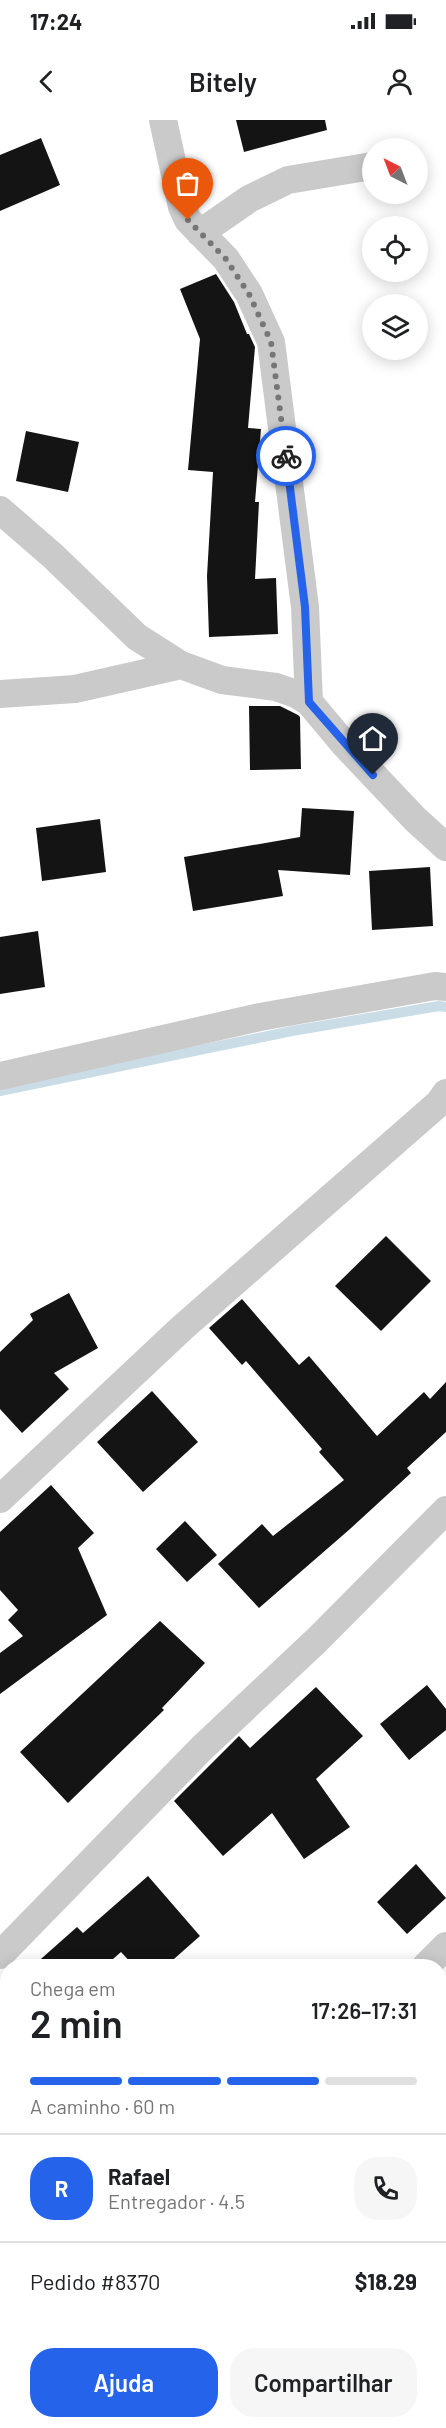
<!DOCTYPE html>
<html lang="pt">
<head>
<meta charset="utf-8">
<style>
  :root { --surface:#fff; --page:#f6f6f6; --text:#202124; --muted:#757577; --line:#e0e0e0; --accent:#2563eb }
  body { margin:0; font-family:Barlow,sans-serif; background:var(--page); color:var(--text); height:100vh; display:flex; flex-direction:column; font-size:22px; white-space:nowrap }
  * { box-sizing:border-box; margin:0 }
  p { font-size:20px; color:var(--muted) }
  .icon { flex:none; width:33px; height:33px; fill:none; stroke:currentColor; stroke-width:2; stroke-linecap:round; stroke-linejoin:round }
  .map { position:relative; flex:1; overflow:hidden }
  .details { position:absolute; left:0px; top:1839px; width:447px; height:470px; display:flex; flex-direction:column; background:var(--surface); border-radius:24px 24px 0 0; box-shadow:0 3px 15px #0003 }
  .details>* { flex:none }
  .needle { width:39px; rotate:318deg }
  .tools { position:absolute; left:362px; top:18px; display:grid; gap:12px }
  .tools a { display:grid; place-items:center; width:66px; height:66px; border-radius:50%; background:var(--surface); box-shadow:0 3px 15px #0003; font-size:30px }
  .pin { position:absolute; display:grid; place-items:center; width:51px; height:51px; color:#fff; margin:-62px -26px; border-radius:50% 50% 50% 0; rotate:-45deg; box-shadow:0 0 6px #0007 }
  .pin .icon { rotate:45deg }
  .courier { position:absolute; display:grid; place-items:center; width:60px; height:60px; margin:-30px; border:4px solid #2563eb; border-radius:50%; background:#fff; color:#222; box-shadow:0 2px 8px #0007 }
  .headline em { font-style:normal; font-weight:600 }
  .headline div { display:flex; flex-direction:column-reverse }
  .headline { display:flex; align-items:center; justify-content:space-between; height:102px; padding:0 30px }
  h1 { font-size:39px; font-weight:600; line-height:45px }
  .bar { display:grid; grid-template-columns:repeat(4,1fr); gap:9px 6px; align-content:center; height:72px; padding:0 30px }
  .bar i { height:8px; border-radius:4px; background:var(--line) }
  .bar .current { background:var(--accent) }
  .bar p { grid-column:span 4 }
  .line { display:flex; align-items:center; gap:15px; padding:0 30px; border-top:2px solid var(--line) }
  .line div { flex:1 }
  .round { display:grid; place-items:center; flex:none; width:63px; height:63px; border-radius:24px; background:var(--page) }
  .action { display:flex; gap:12px; margin-top:auto; padding:12px 30px }
  .action a { flex:1; height:69px; border-radius:24px; background:var(--accent); color:#fff; font-size:24px; font-weight:600; line-height:69px; text-align:center }
  .action a+a { background:var(--page); color:var(--text) }
  .status { display:flex; justify-content:space-between; align-items:center; height:42px; padding:0 30px; background:var(--surface); direction:ltr }
  .status svg { height:16px; fill:currentColor }
  header { display:flex; justify-content:space-between; align-items:center; height:78px; padding:0 30px; background:var(--surface); font-size:27px; font-weight:600 }
  .map>svg:first-child { display:block }
  .lines { fill:none; stroke-linecap:round; stroke-linejoin:round }
  .stream { stroke:#cadce6; stroke-width:10 }
  .building { fill:#141414 }
  .minor { stroke:#cacaca; stroke-width:28 }
  .done { stroke:#767676; stroke-width:6; stroke-dasharray:0 10.8 }
  .route { stroke:#2563eb; stroke-width:8 }
</style>
</head>
<body>
<div class="status"><b>17:24</b><svg viewBox="0 0 49 12"><path d="M0 12V9h3v3zM5 12V6h3v6zM10 12V3h3v9zM15 12V0h3v12zM26 1h20v11H26zM47 4h2v5h-2z"/></svg></div>
<header><svg class="icon" aria-label="back" viewBox="0 0 24 24"><path d="M15 5l-7 7 7 7"/></svg>Bitely<svg class="icon" aria-label="person" viewBox="0 0 24 24"><circle cx="12" cy="8" r="4"/><path d="M4 21q1-7 8-7t8 7"/></svg></header>
<div class="map">
<svg width="446" height="2308" viewBox="0 0 446 2308">
  <rect width="100%" height="100%" fill="#fff"/>
  <g class="lines">
    <path class="stream" d="M 0,971 L 292,911 L 439,886 L 446,887"/>
  </g>
  <path class="building" d="M 236,0 L 325,0 L 327,10 L 244,32 Z
    M 41,18 L 60,65 L 0,91 L 0,35 Z
    M 216,154 L 234,182 L 247,214 L 249,214 L 255,227 L 248,308 L 261,309 L 255,382 L 259,382 L 255,459 L 276,458 L 278,514 L 209,517 L 207,456 L 213,352 L 188,350 L 200,219 L 180,169 Z
    M 26,311 L 79,322 L 68,372 L 16,361 Z
    M 249,586 L 280,586 L 298,595 L 300,597 L 301,649 L 250,650 Z
    M 302,688 L 354,691 L 350,755 L 278,750 L 283,776 L 193,791 L 184,737 L 300,717 Z
    M 100,699 L 106,752 L 42,761 L 36,708 Z
    M 430,747 L 433,806 L 372,810 L 369,751 Z
    M 38,811 L 45,867 L 0,874 L 0,817 Z
    M 386,1116 L 431,1161 L 381,1211 L 335,1166 Z
    M 69,1173 L 98,1228 L 54,1253 L 69,1269 L 22,1313 L 0,1289 L 0,1232 L 33,1200 L 30,1194 Z
    M 242,1179 L 299,1245 L 309,1236 L 377,1316 L 424,1272 L 430,1279 L 446,1262 L 446,1312 L 407,1348 L 411,1353 L 350,1409 L 259,1488 L 218,1444 L 262,1404 L 273,1416 L 344,1360 L 319,1332 L 322,1329 L 246,1241 L 242,1245 L 209,1208 Z
    M 152,1271 L 198,1322 L 143,1372 L 97,1322 Z
    M 51,1365 L 94,1413 L 78,1428 L 107,1495 L 0,1574 L 0,1533 L 23,1516 L 8,1500 L 18,1490 L 0,1470 L 0,1412 Z
    M 185,1401 L 217,1435 L 187,1462 L 156,1429 Z
    M 160,1501 L 205,1543 L 162,1588 L 164,1590 L 68,1683 L 20,1632 Z
    M 427,1565 L 446,1589 L 446,1610 L 409,1640 L 380,1604 Z
    M 316,1567 L 363,1616 L 316,1659 L 350,1707 L 304,1739 L 272,1693 L 223,1736 L 174,1681 L 239,1616 L 250,1628 Z
    M 416,1744 L 446,1778 L 407,1814 L 377,1782 Z
    M 148,1756 L 200,1816 L 166,1846 L 134,1846 L 121,1832 L 105,1846 L 33,1846 L 77,1807 L 83,1813 Z"/>
  <g class="lines">
    <path class="minor" d="M 163,0 L 182,87 L 188,100 L 226,139 L 249,174 L 271,222 L 305,487 L 309,582
      M 200,113 L 249,79 L 288,60 L 372,46
      M 0,390 L 53,436 L 137,517 L 181,545 L 222,560 L 276,567 L 296,574 L 309,582 L 345,625 L 415,699 L 446,727
      M 0,574 L 75,569 L 181,545
      M 0,956 L 260,897 L 435,866 L 446,867
      M 0,1379 L 182,1208 L 439,983 L 446,973
      M 0,1835 L 202,1628 L 317,1520 L 446,1390
      M 426,1846 L 446,1826
      M 0,1962 L 8,1969
      M 0,2261 L 8,2254
      M 440,2267 L 446,2260
      M 328,2301 L 334,2308
      M 396,2308 L 404,2301"/>
  </g>
  <g class="lines">
    <path class="done" d="M 188,100 L 226,139 L 249,174 L 271,222 L 286,336"/>
    <path class="route" d="M 286,336 L 305,487 L 309,582 L 373,655"/>
  </g>
</svg>
<div class="tools">
<a><svg class="needle" viewBox="-14 -14 28 28"><path d="M0-13l5 13h-10z" fill="#e53935"/><path d="M0 13l5-13h-10z" fill="#757577"/></svg></a>
<a><svg class="icon" aria-label="locate" viewBox="0 0 24 24"><circle cx="12" cy="12" r="6"/><path d="M12 2v4M12 18v4M2 12h4M18 12h4"/></svg></a>
<a><svg class="icon" aria-label="layers" viewBox="0 0 24 24"><path d="M12 4l9 5-9 5-9-5zM3 14l9 5 9-5"/></svg></a>
</div>
<div class="pin" style="left:188px;top:100px;background:#ea580c"><svg class="icon" aria-label="bag" viewBox="0 0 24 24"><path d="M5 8h14l-1 12H6zM9 8a3 3 0 0 1 6 0"/></svg></div>
<div class="pin" style="left:373px;top:655px;background:#1f2937"><svg class="icon" aria-label="home" viewBox="0 0 24 24"><path d="M3 11l9-7 9 7M6 9v11h12V9"/></svg></div>
<div class="courier" style="left:286px;top:336px"><svg class="icon" aria-label="bike" viewBox="0 0 24 24"><circle cx="6" cy="16" r="4"/><circle cx="18" cy="16" r="4"/><path d="M6 16l4-8h5l3 8M10 8l3 8H6M13 5h3"/></svg></div>
<section class="details">
<div class="headline"><div><h1>2 min</h1><p>Chega em</p></div><em>17:26–17:31</em></div>
<div class="bar"><i class="current"></i><i class="current"></i><i class="current"></i><i></i><p>A caminho · 60 m</p></div>
<div class="line" style="height:108px"><b class="round" style="background:var(--accent);color:#fff">R</b><div><b>Rafael</b><p>Entregador · 4.5</p></div><a class="round"><svg class="icon" aria-label="phone" viewBox="0 0 24 24"><path d="M5 4h4l2 5-3 2q2 4 5 5l2-3 5 2v4C11 20 4 13 5 4z"/></svg></a></div>
<div class="line" style="height:78px"><div>Pedido #8370</div><b>$18.29</b></div>
<div class="action"><a>Ajuda</a><a>Compartilhar</a></div>
</section>
</div>
</body>
</html>
